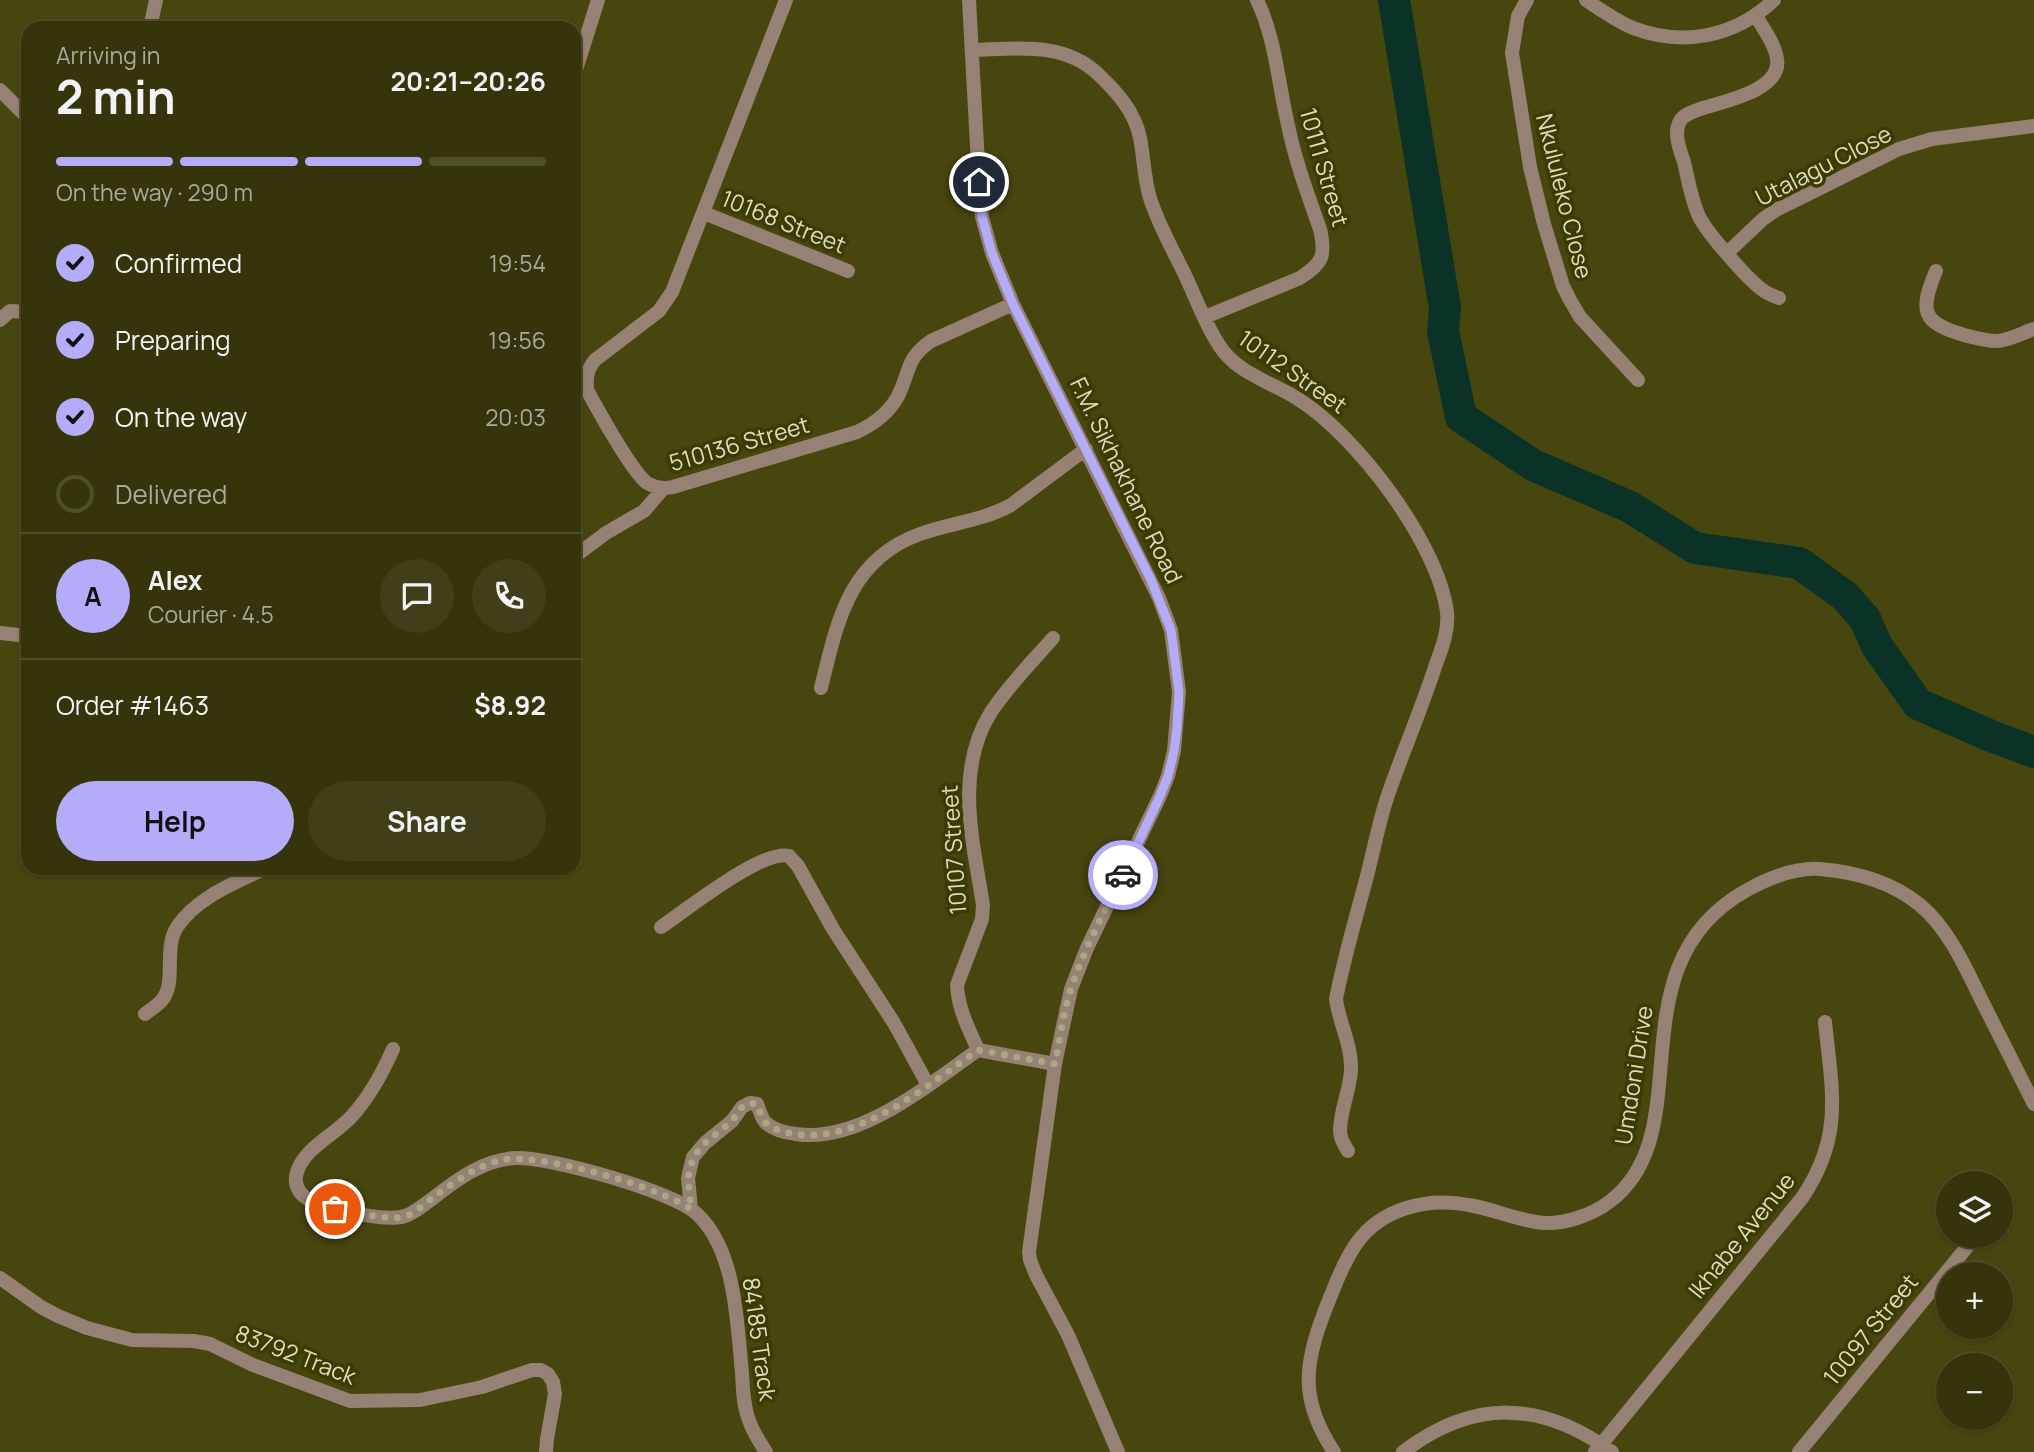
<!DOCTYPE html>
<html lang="en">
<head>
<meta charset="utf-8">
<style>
  :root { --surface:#35340b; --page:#403f19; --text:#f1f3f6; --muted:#aaaa9d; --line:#4f4f2c; --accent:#b4acf9 }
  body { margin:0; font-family:Manrope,sans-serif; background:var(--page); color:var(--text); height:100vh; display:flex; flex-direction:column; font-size:26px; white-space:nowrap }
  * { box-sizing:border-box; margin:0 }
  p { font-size:23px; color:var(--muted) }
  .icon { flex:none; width:38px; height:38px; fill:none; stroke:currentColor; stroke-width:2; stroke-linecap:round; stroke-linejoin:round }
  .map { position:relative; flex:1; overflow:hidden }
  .side { position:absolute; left:21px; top:21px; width:560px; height:854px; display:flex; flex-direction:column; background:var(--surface); border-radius:21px; box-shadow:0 2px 5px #0004,0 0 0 2px var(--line) }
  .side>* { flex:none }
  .buttons { position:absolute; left:1936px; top:1171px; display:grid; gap:14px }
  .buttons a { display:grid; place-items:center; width:77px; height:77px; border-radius:50%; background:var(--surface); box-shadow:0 2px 5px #0004,0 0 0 2px var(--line); font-size:35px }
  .pin { position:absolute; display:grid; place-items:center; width:60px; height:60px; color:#fff; margin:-30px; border:4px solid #fff; border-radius:50%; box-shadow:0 2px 7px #0007 }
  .courier { position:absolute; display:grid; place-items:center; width:70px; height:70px; margin:-35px; border:5px solid #b4acf9; border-radius:50%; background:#fff; color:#222; box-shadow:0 2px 9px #0007 }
  .head em { font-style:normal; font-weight:700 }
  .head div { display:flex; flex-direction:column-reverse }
  .head { display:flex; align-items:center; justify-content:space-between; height:119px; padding:0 35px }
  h1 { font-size:46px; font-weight:700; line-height:52px }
  .bar { display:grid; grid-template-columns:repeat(4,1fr); gap:10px 7px; align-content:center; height:84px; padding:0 35px }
  .bar i { height:9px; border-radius:5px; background:var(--line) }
  .bar .selected { background:var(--accent) }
  .bar p { grid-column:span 4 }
  .line { display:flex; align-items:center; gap:18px; padding:0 35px; border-top:2px solid var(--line) }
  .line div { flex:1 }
  .round { display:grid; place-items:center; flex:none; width:74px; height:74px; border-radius:37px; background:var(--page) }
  ol { padding:0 35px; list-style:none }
  li { display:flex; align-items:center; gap:21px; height:77px }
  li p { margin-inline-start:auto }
  li .icon { padding:7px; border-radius:50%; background:var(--accent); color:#111; stroke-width:4 }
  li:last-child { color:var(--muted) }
  li i { width:38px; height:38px; border:4px solid var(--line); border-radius:50% }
  .action { display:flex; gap:14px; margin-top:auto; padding:14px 35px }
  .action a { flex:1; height:80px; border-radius:42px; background:var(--accent); color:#111; font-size:28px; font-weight:700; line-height:80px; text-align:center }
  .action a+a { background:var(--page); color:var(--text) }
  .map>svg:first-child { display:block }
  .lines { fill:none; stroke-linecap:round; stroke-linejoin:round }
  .river { stroke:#0a3226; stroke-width:32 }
  .minor { stroke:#978074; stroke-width:14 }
  .tertiary { stroke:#978074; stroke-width:14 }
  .done { stroke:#a8a883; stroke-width:7; stroke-dasharray:0 12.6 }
  .route { stroke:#b4acf9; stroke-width:9 }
  .labels { text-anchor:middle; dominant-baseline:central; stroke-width:7; stroke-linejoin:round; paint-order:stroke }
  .street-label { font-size:23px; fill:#dcddc1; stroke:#3c3b01 }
</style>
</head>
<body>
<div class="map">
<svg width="2034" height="1452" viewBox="0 0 2034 1452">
  <rect width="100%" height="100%" fill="#47460f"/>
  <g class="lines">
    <path class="river" d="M 1394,0 L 1445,308 L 1443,331 L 1461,417 L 1533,465 L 1630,507 L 1695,548 L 1799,563 L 1845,596 L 1865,619 L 1877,646 L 1918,704 L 1991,736 L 2034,752"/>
    <path class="minor" d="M 786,0 L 672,292 L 659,311 L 595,360 C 587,370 586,377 587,390 C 598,410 631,471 647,483 C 656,488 664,489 673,487 L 857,432 C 874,424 889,413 898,396 C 910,372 906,358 931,341 L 1013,304
      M 969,0 L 979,182 L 982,217 L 992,253 L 1013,304 L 1159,598 L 1171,630 L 1179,692 L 1174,751 L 1168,776 L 1160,796 L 1087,948 L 1071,989 L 1055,1064 L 1029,1252 L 1030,1260 L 1036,1275 L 1068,1335 L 1118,1452
      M 1527,0 L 1518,16 L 1512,53 L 1530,167 L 1544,224 L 1563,286 L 1570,300 L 1580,317 L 1638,380
      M 1586,0 C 1601,10 1616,21 1633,28 C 1683,47 1735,37 1774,0
      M 1756,16 C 1764,30 1775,44 1777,59 C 1782,90 1725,101 1703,108 C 1695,111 1685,113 1680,121 C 1673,133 1680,150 1684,162 C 1688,179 1691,198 1698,214 C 1704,230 1749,281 1764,291 C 1768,294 1774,296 1779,298
      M 150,28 L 156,0
      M 972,50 C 1016,49 1063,41 1098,74 C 1117,92 1135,112 1140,138 C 1144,158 1144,179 1150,198 C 1158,224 1173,250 1185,275 C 1196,298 1205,324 1219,345 C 1236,373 1271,382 1298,399 C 1356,435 1438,543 1447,612 C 1449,630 1442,648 1436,664 C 1422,708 1403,751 1388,795 C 1379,821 1374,849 1367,876 C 1356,917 1344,958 1336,999 C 1339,1023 1352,1045 1351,1070 C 1350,1090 1340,1111 1340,1131 C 1340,1138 1344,1145 1348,1151
      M 0,90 L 28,118
      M 704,213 L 848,271
      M 1727,253 L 1763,219 L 1776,210 L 1899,149 L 1932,139 L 2034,126
      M 1936,271 C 1919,311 1922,323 1964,335 C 1975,338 1986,341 1997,341 C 2010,340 2022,333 2034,329
      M 1205,317 L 1300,278 C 1323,263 1326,256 1320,229 C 1308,195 1295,160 1288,125 C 1278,83 1276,40 1257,0
      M 0,320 L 10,311 L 28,312
      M 574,557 L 606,533 L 644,511 L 663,489
      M 1053,638 C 1032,662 1008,686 991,712 C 954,771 973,841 983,905 L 982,919 L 957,985 C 958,1009 969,1029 978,1050 L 1055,1064
      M 821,688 C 837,623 848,560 920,534 C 950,523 982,521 1011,505 L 1086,449
      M 661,927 C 685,911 764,848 789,856 L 798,866 L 833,929 L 894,1023 L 928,1085
      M 145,1014 C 150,1010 157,1006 162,1000 C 177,982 163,949 177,927 C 197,897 235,883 266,868
      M 393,1049 C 382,1074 370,1096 352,1116 C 335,1135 305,1147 297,1172 C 293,1186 300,1196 312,1201 C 330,1210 387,1222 405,1216 C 415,1213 423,1205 432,1199 C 456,1180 484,1159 516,1158 C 551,1157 671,1191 696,1213 C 736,1249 737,1323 742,1373 C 743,1388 743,1405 749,1420 C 752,1431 760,1442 766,1452
      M 691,1209 L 688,1178 L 693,1157 L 705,1143 L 732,1121 L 742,1107 L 750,1103 L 757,1104 C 760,1111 761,1118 766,1123 C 774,1130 786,1133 796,1134 C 859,1144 929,1084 978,1050
      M 0,1278 L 41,1307 L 58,1316 L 87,1328 L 132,1340 L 194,1341 L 210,1344 L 253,1365 L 350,1401 L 420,1400 L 482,1387 L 532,1370 L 541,1370 L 548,1374 L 553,1382 L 555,1394 L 547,1439 L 546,1452
      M 1334,1452 C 1301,1402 1303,1367 1324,1313 C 1333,1290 1342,1265 1356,1244 C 1381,1208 1428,1197 1469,1205 C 1494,1209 1518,1221 1544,1223 C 1565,1224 1592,1215 1609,1202 C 1704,1132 1610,966 1747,890 C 1769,878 1795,867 1820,869 C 1856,872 1892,882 1920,905 C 1949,929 1966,969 1982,1001 C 1999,1035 2017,1070 2034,1104
      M 1403,1452 C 1473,1399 1541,1400 1612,1452
      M 1595,1452 L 1802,1198 C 1844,1136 1832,1091 1825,1022
      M 1799,1452 L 1976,1236"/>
    <path class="tertiary" d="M 574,76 L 598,0
      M 0,633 L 28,636"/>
  </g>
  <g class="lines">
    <path class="done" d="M 335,1209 C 350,1212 389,1220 404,1217 C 414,1214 423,1205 431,1199 C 452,1184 475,1166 501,1160 C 539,1152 659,1187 691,1209 L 688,1178 L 693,1157 L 705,1143 L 732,1121 L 742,1107 L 750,1103 L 757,1104 C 760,1111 761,1118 766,1123 C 774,1130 786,1133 796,1134 C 859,1144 929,1084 978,1050 L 1055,1064 C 1060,1039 1063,1013 1071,989 C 1084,949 1104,912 1123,875"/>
    <path class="route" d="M 979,182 L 982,217 L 992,253 L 1013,304 L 1151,580 L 1171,630 L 1179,692 L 1177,728 L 1174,751 L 1168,776 L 1160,796 L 1123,875"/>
  </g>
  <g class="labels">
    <g class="street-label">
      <text transform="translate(1823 165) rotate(-27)">Utalagu Close</text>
      <text transform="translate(1325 167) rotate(74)">10111 Street</text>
      <text transform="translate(1565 196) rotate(76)">Nkululeko Close</text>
      <text transform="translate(784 221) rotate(22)">10168 Street</text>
      <text transform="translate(1293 371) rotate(35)">10112 Street</text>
      <text transform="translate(739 443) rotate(-16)">510136 Street</text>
      <text transform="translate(1127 480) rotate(64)">F.M. Sikhakhane Road</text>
      <text transform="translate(953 850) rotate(-94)">10107 Street</text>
      <text transform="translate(1633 1075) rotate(-81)">Umdoni Drive</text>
      <text transform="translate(1741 1235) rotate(-51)">Ikhabe Avenue</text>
      <text transform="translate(1870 1329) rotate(-51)">10097 Street</text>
      <text transform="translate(760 1339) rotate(82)">84185 Track</text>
      <text transform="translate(296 1354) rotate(21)">83792 Track</text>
    </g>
  </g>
</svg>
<div class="buttons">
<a><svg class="icon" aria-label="layers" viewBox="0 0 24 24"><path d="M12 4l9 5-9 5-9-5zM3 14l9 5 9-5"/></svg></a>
<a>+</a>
<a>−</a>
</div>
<div class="pin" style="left:335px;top:1209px;background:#ea580c"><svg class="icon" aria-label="bag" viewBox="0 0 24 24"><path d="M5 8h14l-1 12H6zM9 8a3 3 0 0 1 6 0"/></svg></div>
<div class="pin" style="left:979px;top:182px;background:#1f2937"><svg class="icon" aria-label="home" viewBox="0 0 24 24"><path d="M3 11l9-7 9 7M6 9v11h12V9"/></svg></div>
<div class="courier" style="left:1123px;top:875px"><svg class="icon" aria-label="car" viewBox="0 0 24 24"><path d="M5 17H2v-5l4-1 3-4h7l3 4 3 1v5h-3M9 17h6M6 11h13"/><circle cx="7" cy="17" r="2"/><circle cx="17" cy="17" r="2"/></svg></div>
<section class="side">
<div class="head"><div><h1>2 min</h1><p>Arriving in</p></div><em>20:21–20:26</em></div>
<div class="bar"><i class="selected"></i><i class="selected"></i><i class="selected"></i><i></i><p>On the way · 290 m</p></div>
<ol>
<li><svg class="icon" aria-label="check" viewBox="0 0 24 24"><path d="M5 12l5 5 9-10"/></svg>Confirmed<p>19:54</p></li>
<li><svg class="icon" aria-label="check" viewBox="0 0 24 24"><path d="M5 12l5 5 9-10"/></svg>Preparing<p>19:56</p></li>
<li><svg class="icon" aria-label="check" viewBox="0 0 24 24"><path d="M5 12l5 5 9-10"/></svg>On the way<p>20:03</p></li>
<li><i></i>Delivered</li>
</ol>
<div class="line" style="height:126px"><b class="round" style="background:var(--accent);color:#111">A</b><div><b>Alex</b><p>Courier · 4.5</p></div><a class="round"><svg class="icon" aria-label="chat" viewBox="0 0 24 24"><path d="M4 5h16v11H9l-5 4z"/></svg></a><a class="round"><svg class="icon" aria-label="phone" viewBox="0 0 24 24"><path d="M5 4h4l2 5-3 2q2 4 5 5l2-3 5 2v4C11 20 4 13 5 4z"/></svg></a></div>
<div class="line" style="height:91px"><div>Order #1463</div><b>$8.92</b></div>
<div class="action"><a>Help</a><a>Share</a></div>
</section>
</div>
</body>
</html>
